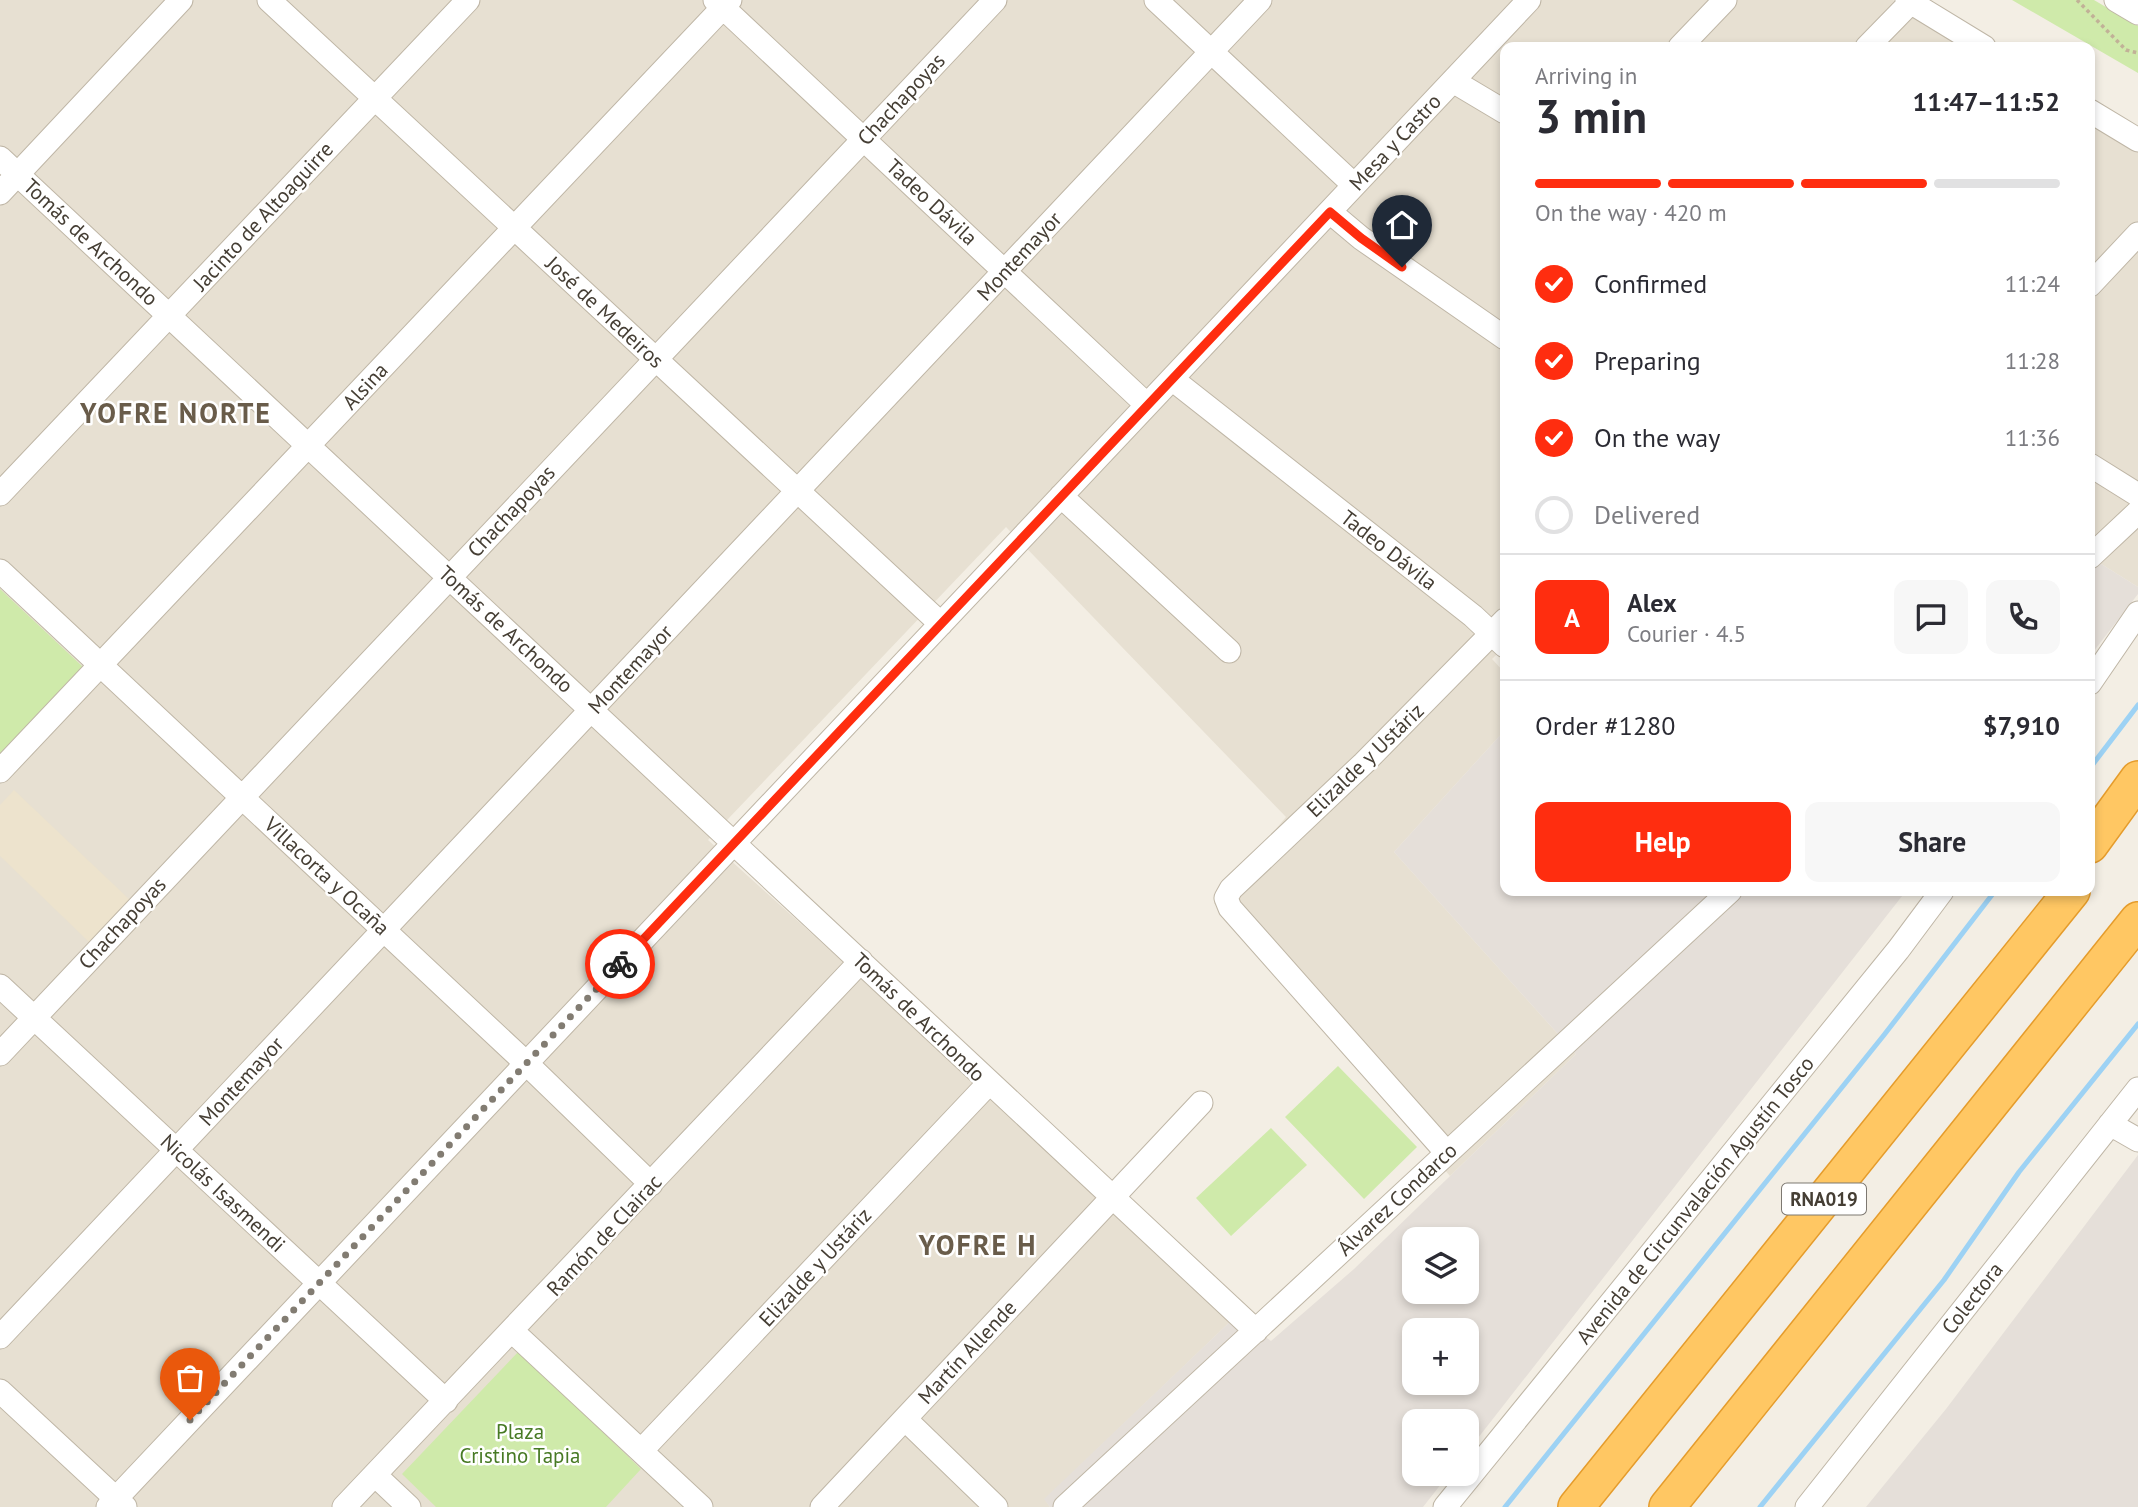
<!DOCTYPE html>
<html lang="en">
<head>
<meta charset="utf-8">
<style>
  :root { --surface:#fff; --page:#f7f7f7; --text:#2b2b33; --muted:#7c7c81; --line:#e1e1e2; --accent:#ff2d0f }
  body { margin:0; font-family:"PT Sans",sans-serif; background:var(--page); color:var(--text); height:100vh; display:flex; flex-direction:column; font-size:26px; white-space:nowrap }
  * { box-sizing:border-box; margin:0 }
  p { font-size:23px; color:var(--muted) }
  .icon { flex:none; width:38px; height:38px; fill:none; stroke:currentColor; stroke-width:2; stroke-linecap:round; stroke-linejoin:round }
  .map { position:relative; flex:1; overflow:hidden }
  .panel { position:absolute; left:1500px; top:42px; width:595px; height:854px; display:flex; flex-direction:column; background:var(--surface); border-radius:14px; box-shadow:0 4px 10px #0003 }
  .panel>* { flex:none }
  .buttons { position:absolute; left:1402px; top:1227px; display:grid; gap:14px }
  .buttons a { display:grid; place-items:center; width:77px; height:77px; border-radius:14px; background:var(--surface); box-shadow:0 4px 10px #0003; font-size:35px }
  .pin { position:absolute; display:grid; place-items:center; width:60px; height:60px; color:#fff; margin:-72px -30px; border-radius:50% 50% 50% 0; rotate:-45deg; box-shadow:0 0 7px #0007 }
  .pin .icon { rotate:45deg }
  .courier { position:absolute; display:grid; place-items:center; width:70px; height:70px; margin:-35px; border:5px solid #ff2d0f; border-radius:50%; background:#fff; color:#222; box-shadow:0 2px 9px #0007 }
  .head em { font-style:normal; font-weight:700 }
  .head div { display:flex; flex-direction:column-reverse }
  .head { display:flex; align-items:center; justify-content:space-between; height:119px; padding:0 35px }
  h1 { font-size:46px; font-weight:700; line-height:52px }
  .bar { display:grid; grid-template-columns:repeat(4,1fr); gap:10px 7px; align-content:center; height:84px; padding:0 35px }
  .bar i { height:9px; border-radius:5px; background:var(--line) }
  .bar .current { background:var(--accent) }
  .bar p { grid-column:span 4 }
  .line { display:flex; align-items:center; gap:18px; padding:0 35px; border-top:2px solid var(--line) }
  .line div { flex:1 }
  .round { display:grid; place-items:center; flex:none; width:74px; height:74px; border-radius:14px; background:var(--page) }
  ol { padding:0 35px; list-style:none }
  li { display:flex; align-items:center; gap:21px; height:77px }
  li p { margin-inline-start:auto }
  li .icon { padding:7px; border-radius:50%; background:var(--accent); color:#fff; stroke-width:4 }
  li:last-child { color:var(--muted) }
  li i { width:38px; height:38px; border:4px solid var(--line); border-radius:50% }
  .cta { display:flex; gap:14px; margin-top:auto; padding:14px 35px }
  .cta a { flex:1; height:80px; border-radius:14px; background:var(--accent); color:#fff; font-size:28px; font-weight:700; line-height:80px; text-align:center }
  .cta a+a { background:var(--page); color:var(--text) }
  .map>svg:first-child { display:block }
  .residential { fill:#e7e0d2 }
  .industrial { fill:#e5dfd9; fill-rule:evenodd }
  .education { fill:#ede3cd }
  .green { fill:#cfeaaa }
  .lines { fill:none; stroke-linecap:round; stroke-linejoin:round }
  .stream { stroke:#9dd2f4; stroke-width:5 }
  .minor-casing { stroke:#bfb6a6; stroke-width:25 }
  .highway-casing { stroke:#e59c2c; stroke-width:38 }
  .path { stroke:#c1b197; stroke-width:3.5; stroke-dasharray:3.5 3.5; stroke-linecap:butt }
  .minor { stroke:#fff; stroke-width:23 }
  .highway { stroke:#ffc763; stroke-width:35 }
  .done { stroke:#827c72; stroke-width:7; stroke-dasharray:0 12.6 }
  .route { stroke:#ff2d0f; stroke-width:9 }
  .labels { text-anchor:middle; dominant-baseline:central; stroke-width:5; stroke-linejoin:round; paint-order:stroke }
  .shield { fill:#fff; stroke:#7d7871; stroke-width:2 }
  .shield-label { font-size:19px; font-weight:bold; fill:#453e34 }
  .street-label { font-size:21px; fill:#453e34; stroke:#fff }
  .park-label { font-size:21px; fill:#477a24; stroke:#fff }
  .district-label { font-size:28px; font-weight:bold; letter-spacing:2px; fill:#695c4a; stroke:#fff }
</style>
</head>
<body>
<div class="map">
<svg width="2138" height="1507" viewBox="0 0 2138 1507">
  <rect width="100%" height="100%" fill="#f3eee4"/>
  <path class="residential" d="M 0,0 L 1708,0 L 1712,2 L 1714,0 L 1893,0 L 1971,47 L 1505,47 L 1505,646 L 1492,659 L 1505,673 L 1505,730 L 1394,852 L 1576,1054 L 1450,1176 L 1214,903 L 1286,817 L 1006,527 L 708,840 L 1236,1316 L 1045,1499 L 1050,1507 L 0,1507 Z
    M 2090,119 L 2138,148 L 2138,587 L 2090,557 Z"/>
  <path class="industrial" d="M 2090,557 L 2138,587 L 2138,594 L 2090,656 Z
    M 1505,730 L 1505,891 L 1906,891 L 1467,1452 L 1466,1421 L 1414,1421 L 1414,1474 L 1449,1474 L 1423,1507 L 1050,1507 L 1044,1499 L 1236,1316 L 1271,1341 L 1354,1269 L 1576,1054 L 1394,852 ZM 1414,1239 L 1466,1239 L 1466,1292 L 1414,1292 ZM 1414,1330 L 1466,1330 L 1466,1382 L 1414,1382 Z
    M 2138,1155 L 2138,1507 L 1866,1507 L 1946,1409 Z"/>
  <path class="education" d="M 14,790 L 130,900 L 90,943 L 0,856 L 0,805 Z"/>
  <path class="green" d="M 2012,0 L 2094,0 L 2138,26 L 2138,73 Z
    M 0,589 L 83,667 L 0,756 Z
    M 1338,1066 L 1417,1147 L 1364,1199 L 1285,1117 Z
    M 1271,1128 L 1307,1165 L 1231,1236 L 1196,1198 Z
    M 519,1351 L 641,1469 L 606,1507 L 436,1507 L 402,1474 Z"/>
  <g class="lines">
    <path class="stream" d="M 2090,768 L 2138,705
      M 1505,1507 L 1884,1035 L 1995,891
      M 1760,1507 L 1944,1280 L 2019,1172 L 2138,1024"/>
    <defs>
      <path id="minor" d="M 269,0 L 941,624
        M 715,0 L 1147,405
        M 1156,0 L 1354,185
        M 1907,0 L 1984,47
        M 2116,0 L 2138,13
        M 1680,47 L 1725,0
        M 1867,47 L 1911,2
        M 1453,81 L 1505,112
        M 2090,111 L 2138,140
        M 0,158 L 1256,1331
        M 0,193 L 181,0
        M 1330,212 L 1361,238 L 1505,338
        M 2090,285 L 2138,234
        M 1172,379 L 1473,616 L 1505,646
        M 2090,465 L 2138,495
        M 0,494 L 468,0
        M 1061,496 L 1229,651
        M 2090,557 L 2138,512
        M 0,571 L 527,1064 L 651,1184
        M 2090,683 L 2138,613
        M 0,771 L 730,0
        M 0,986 L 446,1401
        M 0,1054 L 995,0
        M 2110,1124 L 2138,1140
        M 1447,1153 L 1230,908 L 1226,898 L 1231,889 L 1364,763 L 1505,620
        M 512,1331 L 701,1507
        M 0,1337 L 1260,0
        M 0,1391 L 125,1507
        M 905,1419 L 996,1507
        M 641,1451 L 989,1083
        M 375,1475 L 409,1507
        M 108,1507 L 1529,0
        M 344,1507 L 861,961
        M 822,1507 L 1201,1103
        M 1065,1507 L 1730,891
        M 1445,1507 L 1898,950 L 1942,891
        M 1807,1507 L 2138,1089"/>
      <path id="highway" d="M 2090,845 L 2138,779
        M 1576,1507 L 2072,891
        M 1667,1507 L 2138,920"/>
    </defs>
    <use href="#minor" class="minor-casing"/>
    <use href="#highway" class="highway-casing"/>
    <path class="path" d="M 2077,0 L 2126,50 L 2138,53"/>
    <use href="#minor" class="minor"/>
    <use href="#highway" class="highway"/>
  </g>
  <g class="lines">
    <path class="done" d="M 190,1420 L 620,964"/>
    <path class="route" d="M 620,964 L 1330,212 L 1361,238 L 1402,267"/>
  </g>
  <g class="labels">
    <rect class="shield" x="1782" y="1183.5" width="84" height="31" rx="5"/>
    <g class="shield-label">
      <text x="1824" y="1199">RNA019</text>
    </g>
    <g class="street-label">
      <text transform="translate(901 99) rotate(-47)">Chachapoyas</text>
      <text transform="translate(1395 142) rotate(-47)">Mesa y Castro</text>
      <text transform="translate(932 202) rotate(43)">Tadeo Dávila</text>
      <text transform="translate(263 216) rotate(-47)">Jacinto de Altoaguirre</text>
      <text transform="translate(91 242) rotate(43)">Tomás de Archondo</text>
      <text transform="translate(1019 256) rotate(-47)">Montemayor</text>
      <text transform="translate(605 312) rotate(43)">José de Medeiros</text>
      <text transform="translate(365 386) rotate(-47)">Alsina</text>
      <text transform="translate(511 511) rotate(-47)">Chachapoyas</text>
      <text transform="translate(1389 550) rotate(38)">Tadeo Dávila</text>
      <text transform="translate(506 629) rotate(43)">Tomás de Archondo</text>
      <text transform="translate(630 669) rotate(-47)">Montemayor</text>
      <text transform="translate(1365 760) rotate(-44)">Elizalde y Ustáriz</text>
      <text transform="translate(327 876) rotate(43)">Villacorta y Ocaña</text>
      <text transform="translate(122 923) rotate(-47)">Chachapoyas</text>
      <text transform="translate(919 1017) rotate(44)">Tomás de Archondo</text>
      <text transform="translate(241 1081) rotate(-47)">Montemayor</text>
      <text transform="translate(223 1193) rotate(43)">Nicolás Isasmendi</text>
      <text transform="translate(1397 1199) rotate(-43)">Álvarez Condarco</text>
      <text transform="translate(1695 1200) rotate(-51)">Avenida de Circunvalación Agustín Tosco</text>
      <text transform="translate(604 1235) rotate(-47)">Ramón de Clairac</text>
      <text transform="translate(815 1267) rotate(-47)">Elizalde y Ustáriz</text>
      <text transform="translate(1972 1298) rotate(-52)">Colectora</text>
      <text transform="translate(967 1352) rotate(-47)">Martín Allende</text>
    </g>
    <g class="park-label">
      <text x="520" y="1431">Plaza<tspan x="520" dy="24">Cristino Tapia</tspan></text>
    </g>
    <g class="district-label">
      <text x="176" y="412">YOFRE NORTE</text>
      <text x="978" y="1244">YOFRE H</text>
    </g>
  </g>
</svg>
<div class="buttons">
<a><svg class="icon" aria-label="layers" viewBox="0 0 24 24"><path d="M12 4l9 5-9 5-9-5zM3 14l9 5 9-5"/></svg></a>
<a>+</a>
<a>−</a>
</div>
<div class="pin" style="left:190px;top:1420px;background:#ea580c"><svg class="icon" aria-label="bag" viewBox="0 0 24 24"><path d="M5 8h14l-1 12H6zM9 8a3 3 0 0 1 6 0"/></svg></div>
<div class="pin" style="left:1402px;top:267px;background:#1f2937"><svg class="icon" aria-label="home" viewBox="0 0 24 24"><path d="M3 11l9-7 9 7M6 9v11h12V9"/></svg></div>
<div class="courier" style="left:620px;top:964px"><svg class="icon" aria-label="bike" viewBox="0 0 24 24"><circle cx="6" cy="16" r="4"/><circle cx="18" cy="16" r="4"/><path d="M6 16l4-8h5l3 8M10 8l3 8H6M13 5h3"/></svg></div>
<section class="panel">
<div class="head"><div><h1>3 min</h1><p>Arriving in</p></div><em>11:47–11:52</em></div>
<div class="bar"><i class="current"></i><i class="current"></i><i class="current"></i><i></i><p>On the way · 420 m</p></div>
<ol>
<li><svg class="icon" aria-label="check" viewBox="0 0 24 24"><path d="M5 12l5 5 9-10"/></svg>Confirmed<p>11:24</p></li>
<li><svg class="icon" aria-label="check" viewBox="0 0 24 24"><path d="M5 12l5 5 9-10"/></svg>Preparing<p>11:28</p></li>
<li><svg class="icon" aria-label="check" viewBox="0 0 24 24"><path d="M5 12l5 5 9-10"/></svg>On the way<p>11:36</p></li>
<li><i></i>Delivered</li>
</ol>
<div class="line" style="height:126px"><b class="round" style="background:var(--accent);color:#fff">A</b><div><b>Alex</b><p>Courier · 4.5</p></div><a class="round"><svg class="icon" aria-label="chat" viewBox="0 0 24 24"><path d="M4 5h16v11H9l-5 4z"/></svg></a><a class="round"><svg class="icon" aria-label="phone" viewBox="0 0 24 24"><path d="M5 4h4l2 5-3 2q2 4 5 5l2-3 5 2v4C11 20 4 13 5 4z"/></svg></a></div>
<div class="line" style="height:91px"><div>Order #1280</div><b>$7,910</b></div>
<div class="cta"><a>Help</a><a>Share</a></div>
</section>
</div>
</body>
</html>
